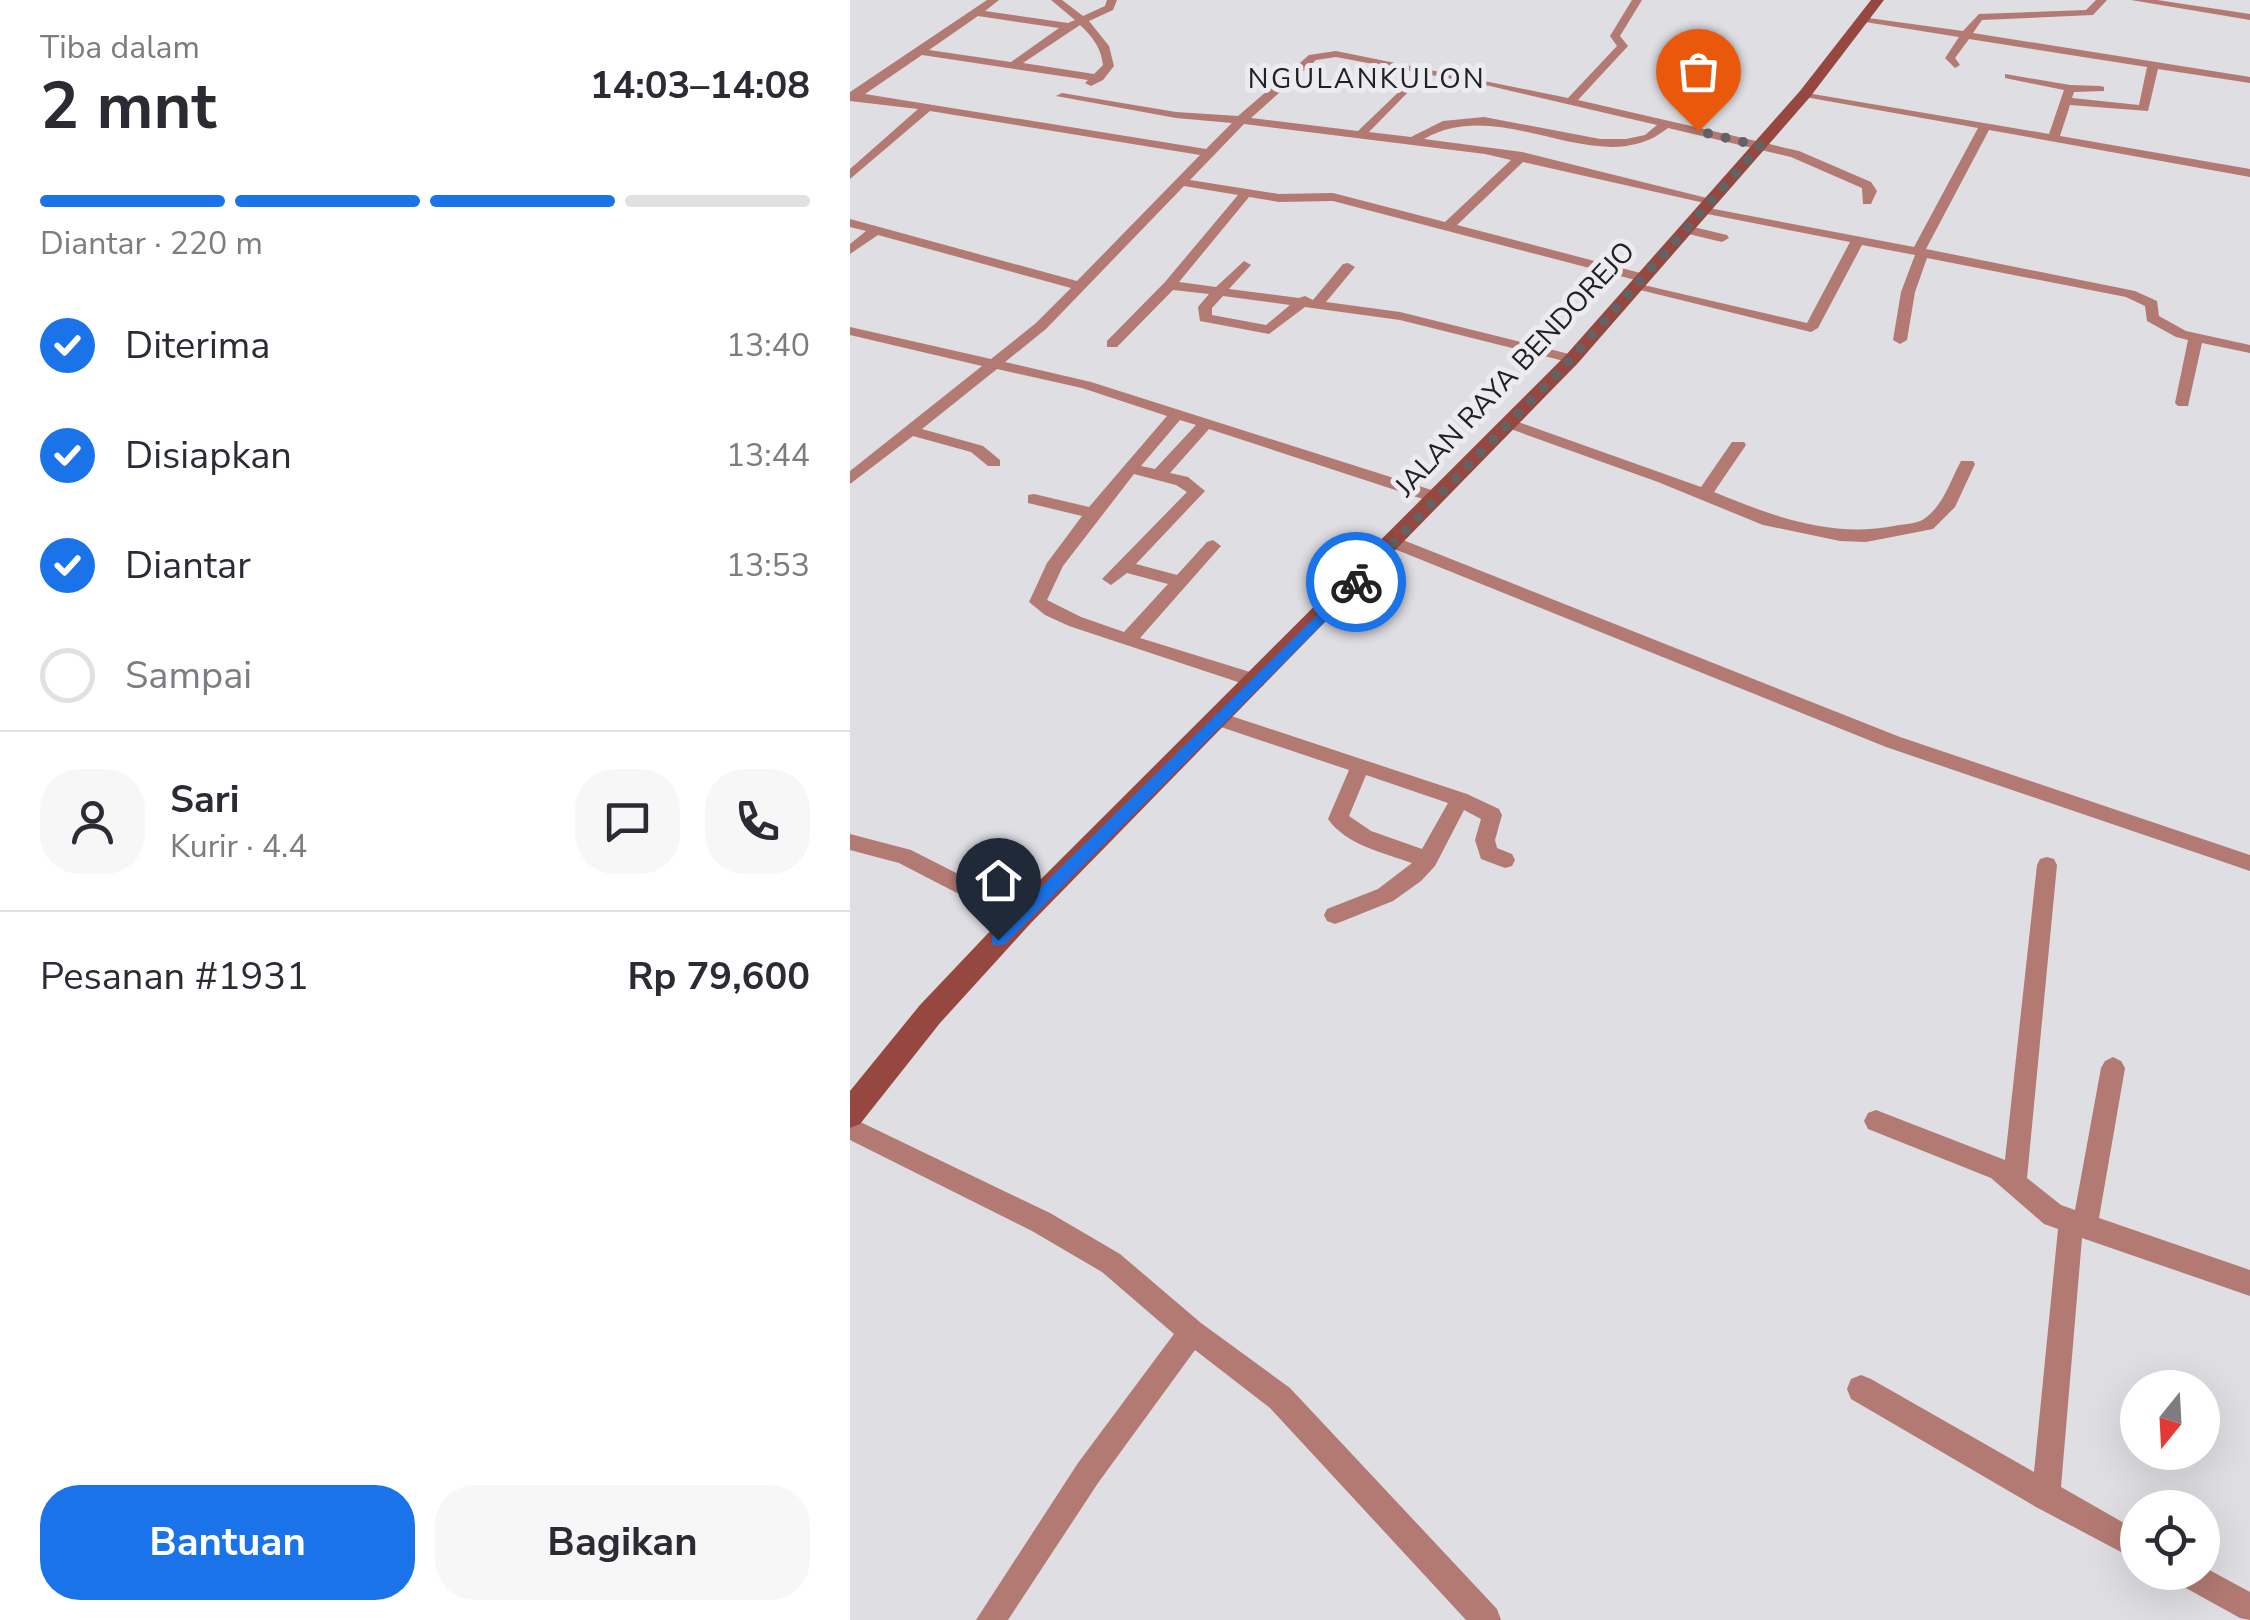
<!DOCTYPE html>
<html lang="id">
<head>
<meta charset="utf-8">
<style>
  :root { --surface:#fff; --page:#f7f7f7; --text:#2b2b33; --muted:#7c7c81; --line:#e1e1e2; --accent:#1a73e8 }
  body { margin:0; font-family:"Nunito Sans",sans-serif; background:var(--page); color:var(--text); height:100vh; display:flex; flex-direction:column; font-size:38px; white-space:nowrap }
  * { box-sizing:border-box; margin:0 }
  p { font-size:32px; color:var(--muted) }
  .icon { flex:none; width:55px; height:55px; fill:none; stroke:currentColor; stroke-width:2; stroke-linecap:round; stroke-linejoin:round }
  .map { position:relative; flex:1; overflow:hidden }
  .panel { display:flex; flex-direction:column; background:var(--surface); width:850px }
  .panel>* { flex:none }
  .needle { width:65px; rotate:198deg }
  .controls { position:absolute; left:1270px; top:1370px; display:grid; gap:20px }
  .controls a { display:grid; place-items:center; width:100px; height:100px; border-radius:50%; background:var(--surface); box-shadow:0 10px 40px #0002; font-size:50px }
  .pin { position:absolute; display:grid; place-items:center; width:85px; height:85px; color:#fff; margin:-102px -42px; border-radius:50% 50% 50% 0; rotate:-45deg; box-shadow:0 0 10px #0007 }
  .pin .icon { rotate:45deg }
  .courier { position:absolute; display:grid; place-items:center; width:100px; height:100px; margin:-50px; border:8px solid #1a73e8; border-radius:50%; background:#fff; color:#222; box-shadow:0 2px 12px #0007 }
  .summary em { font-style:normal; font-weight:700 }
  .summary div { display:flex; flex-direction:column-reverse }
  .summary { display:flex; align-items:center; justify-content:space-between; height:170px; padding:0 40px }
  h1 { font-size:65px; font-weight:700; line-height:75px }
  .bar { display:grid; grid-template-columns:repeat(4,1fr); gap:15px 10px; align-content:center; height:120px; padding:0 40px }
  .bar i { height:12px; border-radius:8px; background:var(--line) }
  .bar .active { background:var(--accent) }
  .bar p { grid-column:span 4 }
  .line { display:flex; align-items:center; gap:25px; padding:0 40px; border-top:2px solid var(--line) }
  .line div { flex:1 }
  .round { display:grid; place-items:center; flex:none; width:105px; height:105px; border-radius:40px; background:var(--page) }
  ol { padding:0 40px; list-style:none }
  li { display:flex; align-items:center; gap:30px; height:110px }
  li p { margin-inline-start:auto }
  li .icon { padding:10px; border-radius:50%; background:var(--accent); color:#fff; stroke-width:4 }
  li:last-child { color:var(--muted) }
  li i { width:55px; height:55px; border:5px solid var(--line); border-radius:50% }
  .button { display:flex; gap:20px; margin-top:auto; padding:20px 40px }
  .button a { flex:1; height:115px; border-radius:40px; background:var(--accent); color:#fff; font-size:40px; font-weight:700; line-height:115px; text-align:center }
  .button a+a { background:var(--page); color:var(--text) }
  main { display:flex; flex:1; min-height:0 }
  .map>svg:first-child { display:block }
  .lines { fill:none; stroke-linecap:round; stroke-linejoin:round }
  .minor { fill:#b27a72; fill-rule:evenodd }
  .secondary { fill:#96473f; fill-rule:evenodd }
  .route { fill:#1a73e8 }
  .done { stroke:#636366; stroke-width:10; stroke-dasharray:0 18 }
  .labels { text-anchor:middle; dominant-baseline:central; stroke-width:10; stroke-linejoin:round; paint-order:stroke }
  .far-quarter-label { font-size:28px; letter-spacing:2.5px; fill:#212122; stroke:#ebebf0 }
  .street-label { font-size:28px; fill:#212122; stroke:#ebebf0 }
</style>
</head>
<body>
<main>
<section class="panel">
<div class="summary"><div><h1>2 mnt</h1><p>Tiba dalam</p></div><em>14:03–14:08</em></div>
<div class="bar"><i class="active"></i><i class="active"></i><i class="active"></i><i></i><p>Diantar · 220 m</p></div>
<ol>
<li><svg class="icon" aria-label="check" viewBox="0 0 24 24"><path d="M5 12l5 5 9-10"/></svg>Diterima<p>13:40</p></li>
<li><svg class="icon" aria-label="check" viewBox="0 0 24 24"><path d="M5 12l5 5 9-10"/></svg>Disiapkan<p>13:44</p></li>
<li><svg class="icon" aria-label="check" viewBox="0 0 24 24"><path d="M5 12l5 5 9-10"/></svg>Diantar<p>13:53</p></li>
<li><i></i>Sampai</li>
</ol>
<div class="line" style="height:180px"><a class="round"><svg class="icon" aria-label="person" viewBox="0 0 24 24"><circle cx="12" cy="8" r="4"/><path d="M4 21q1-7 8-7t8 7"/></svg></a><div><b>Sari</b><p>Kurir · 4.4</p></div><a class="round"><svg class="icon" aria-label="chat" viewBox="0 0 24 24"><path d="M4 5h16v11H9l-5 4z"/></svg></a><a class="round"><svg class="icon" aria-label="phone" viewBox="0 0 24 24"><path d="M5 4h4l2 5-3 2q2 4 5 5l2-3 5 2v4C11 20 4 13 5 4z"/></svg></a></div>
<div class="line" style="height:130px"><div>Pesanan #1931</div><b>Rp 79,600</b></div>
<div class="button"><a>Bantuan</a><a>Bagikan</a></div>
</section>
<div class="map">
<svg width="1400" height="1620" viewBox="0 0 1400 1620">
  <rect width="100%" height="100%" fill="#dedee3"/>
  <g class="lines">
    <path class="minor" d="M 137,0 L 149,0 L 135,11 L 218,23 L 225,20 L 201,0 L 212,0 L 233,16 L 255,6 L 257,0 L 267,0 L 263,10 L 239,21 L 259,46 L 264,66 L 253,80 L 241,86 L 235,83 L 238,80 L 72,55 L 15,94 L 356,149 L 382,123 L 326,118 L 206,96 L 212,93 L 326,112 L 388,116 L 459,55 L 486,51 L 718,98 L 767,46 L 760,36 L 782,0 L 792,0 L 770,36 L 778,46 L 728,100 L 949,151 L 1021,182 L 1027,191 L 1021,204 L 1013,204 L 1012,188 L 941,157 L 818,128 C 749,184 653,93 574,139 L 672,152 L 865,200 L 859,204 L 673,162 L 607,225 L 798,275 L 800,278 L 793,282 L 483,201 L 429,202 L 399,197 L 329,282 L 366,287 L 394,261 L 401,265 L 379,289 L 449,298 L 455,296 L 463,300 L 493,264 L 498,263 L 505,267 L 476,302 L 550,312 L 727,356 L 727,362 L 722,363 L 550,320 L 455,307 L 419,334 L 350,321 L 348,307 L 359,294 L 323,290 L 267,347 L 257,347 L 257,341 L 315,282 L 388,195 L 334,186 L 196,329 L 155,362 L 241,382 L 591,493 L 593,497 L 591,501 L 579,501 L 359,429 L 320,473 L 338,477 L 355,491 L 286,564 L 327,575 L 357,542 L 363,540 L 371,546 L 290,638 L 413,676 L 415,681 L 413,686 L 406,688 L 219,626 L 195,615 L 179,602 L 197,563 L 232,516 L 178,503 L 178,495 L 184,494 L 239,507 L 317,416 L 232,388 L 147,369 L 72,429 L 133,446 L 150,460 L 150,466 L 138,466 L 121,452 L 63,436 L 0,484 L 0,471 L 132,366 L 0,335 L 0,327 L 141,359 L 186,323 L 221,288 L 28,235 L 0,254 L 0,244 L 16,231 L 0,227 L 0,219 L 227,281 L 350,155 L 80,111 L 0,179 L 0,169 L 68,109 L 0,101 L 0,92 ZM 128,16 L 209,28 L 161,62 L 79,50 ZM 230,25 C 243,37 251,48 253,65 L 244,74 L 173,63 ZM 486,57 L 640,86 L 807,125 L 795,135 L 776,139 L 750,139 L 634,117 L 593,121 L 561,137 L 519,132 L 563,87 L 565,85 L 559,82 L 508,131 L 401,118 L 466,60 ZM 394,124 L 635,154 L 661,160 L 595,222 L 483,193 L 429,194 L 340,180 ZM 373,296 L 440,305 L 416,325 L 362,315 L 362,308 ZM 330,420 L 346,425 L 305,469 L 291,466 ZM 284,474 L 326,485 L 337,492 L 252,579 L 261,585 L 277,573 L 318,584 L 274,632 L 231,617 L 197,600 L 213,566 Z
      M 1246,0 L 1257,0 L 1243,15 L 1132,20 L 1123,33 L 1400,77 L 1400,83 L 1308,69 L 1298,111 L 1220,105 L 1210,136 L 1400,169 L 1400,177 L 1139,130 L 1076,249 L 1285,291 L 1307,301 L 1309,316 L 1336,331 L 1400,345 L 1400,353 L 1352,343 L 1338,406 L 1328,406 L 1325,403 L 1338,340 L 1326,337 L 1297,321 L 1295,306 L 1276,297 L 1077,258 L 1065,292 L 1057,340 L 1050,344 L 1043,340 L 1051,292 L 1065,255 L 1012,245 L 968,328 L 961,332 L 778,287 L 785,283 L 957,323 L 1000,242 L 852,213 L 846,209 L 848,206 L 1064,247 L 1128,128 L 955,97 L 949,94 L 951,92 L 1199,134 L 1214,90 L 1155,78 L 1155,74 L 1220,85 L 1250,86 L 1254,87 L 1254,91 L 1224,92 L 1222,98 L 1289,105 L 1297,67 L 1119,39 L 1105,58 L 1110,65 L 1105,68 L 1095,58 L 1109,37 L 1015,22 L 1011,21 L 1011,17 L 1113,31 L 1129,14 L 1236,10 Z
      M 1281,0 L 1307,0 L 1400,14 L 1400,20 Z
      M 835,225 L 877,235 L 879,238 L 872,242 L 830,232 L 829,229 Z
      M 657,418 L 851,487 L 882,442 L 894,442 L 896,445 L 864,492 C 922,516 981,538 1044,526 C 1053,524 1066,524 1074,519 C 1094,505 1100,481 1111,461 L 1123,461 L 1125,464 L 1105,507 L 1083,529 L 1016,542 L 990,541 L 913,525 L 808,482 L 652,426 L 652,420 Z
      M 543,536 L 1050,737 L 1400,855 L 1400,871 L 1036,747 L 537,546 L 537,538 Z
      M 369,712 L 617,794 L 649,809 L 652,815 L 645,840 L 647,848 L 662,854 L 665,860 L 662,866 L 655,868 L 631,859 L 625,840 L 631,819 L 614,810 L 585,866 L 571,881 L 543,901 L 493,921 L 485,924 L 477,921 L 474,915 L 477,909 L 528,889 L 562,863 C 534,853 496,845 478,819 L 499,770 L 362,724 L 360,719 ZM 516,775 L 598,803 L 572,849 L 521,831 L 499,816 Z
      M 0,834 L 61,850 L 179,910 L 182,916 L 179,922 L 171,925 L 163,922 L 49,863 L 0,850 Z
      M 1197,857 L 1204,859 L 1207,865 L 1177,1178 L 1211,1205 L 1225,1210 L 1251,1068 L 1255,1061 L 1263,1057 L 1271,1061 L 1275,1068 L 1249,1218 L 1400,1270 L 1400,1296 L 1232,1238 L 1211,1487 L 1288,1531 L 1288,1561 L 1186,1507 L 1001,1399 L 997,1389 L 1001,1379 L 1011,1375 L 1021,1379 L 1184,1472 L 1208,1229 L 1194,1224 L 1141,1178 L 1018,1129 L 1014,1121 L 1018,1113 L 1026,1110 L 1155,1160 L 1187,865 L 1190,859 Z
      M 0,1117 L 200,1213 L 270,1254 L 351,1323 L 440,1388 L 647,1609 L 651,1620 L 616,1620 L 420,1408 L 345,1350 L 248,1483 L 158,1620 L 126,1620 L 228,1463 L 324,1334 L 252,1272 L 182,1231 L 0,1140 Z
      M 1352,1566 L 1400,1592 L 1400,1620 L 1390,1618 L 1325,1582 L 1321,1572 L 1352,1572 Z"/>
    <path class="secondary" d="M 1021,0 L 1034,0 L 960,97 L 728,363 L 180,924 L 90,1023 L 10,1124 L 0,1128 L 0,1091 L 70,1005 L 162,908 L 716,355 L 950,91 Z"/>
  </g>
  <path class="route" d="M 506,577 L 511,585 L 154,945 L 142,945 L 142,935 Z"/>
  <g class="lines">
    <path class="done" d="M 506,582 L 722,358 L 910,146 L 848,131"/>
  </g>
  <g class="labels">
    <g class="far-quarter-label">
      <text x="517" y="79">NGULANKULON</text>
    </g>
    <g class="street-label">
      <text transform="translate(665 369) rotate(-47)">JALAN RAYA BENDOREJO</text>
    </g>
  </g>
</svg>
<div class="controls">
<a><svg class="needle" viewBox="-14 -14 28 28"><path d="M0-13l5 13h-10z" fill="#e53935"/><path d="M0 13l5-13h-10z" fill="#7c7c81"/></svg></a>
<a><svg class="icon" aria-label="locate" viewBox="0 0 24 24"><circle cx="12" cy="12" r="6"/><path d="M12 2v4M12 18v4M2 12h4M18 12h4"/></svg></a>
</div>
<div class="pin" style="left:848px;top:131px;background:#ea580c"><svg class="icon" aria-label="bag" viewBox="0 0 24 24"><path d="M5 8h14l-1 12H6zM9 8a3 3 0 0 1 6 0"/></svg></div>
<div class="pin" style="left:148px;top:940px;background:#1f2937"><svg class="icon" aria-label="home" viewBox="0 0 24 24"><path d="M3 11l9-7 9 7M6 9v11h12V9"/></svg></div>
<div class="courier" style="left:506px;top:582px"><svg class="icon" aria-label="bike" viewBox="0 0 24 24"><circle cx="6" cy="16" r="4"/><circle cx="18" cy="16" r="4"/><path d="M6 16l4-8h5l3 8M10 8l3 8H6M13 5h3"/></svg></div>
</div>
</main>
</body>
</html>
